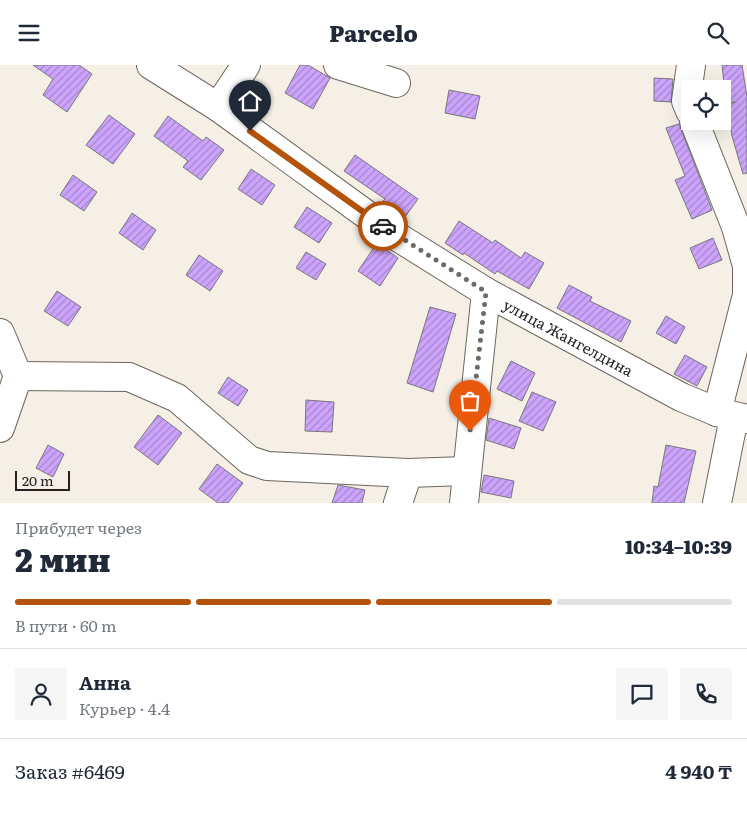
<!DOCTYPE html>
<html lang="ru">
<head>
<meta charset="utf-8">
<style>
  :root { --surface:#fff; --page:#f6f6f7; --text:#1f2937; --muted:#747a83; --line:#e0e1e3; --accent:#b45309 }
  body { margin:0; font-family:Literata,serif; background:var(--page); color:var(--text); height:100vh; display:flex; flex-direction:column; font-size:19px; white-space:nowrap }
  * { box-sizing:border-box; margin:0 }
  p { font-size:16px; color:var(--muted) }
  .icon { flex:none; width:28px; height:28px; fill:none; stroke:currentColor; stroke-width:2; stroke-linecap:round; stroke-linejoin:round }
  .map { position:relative; height:438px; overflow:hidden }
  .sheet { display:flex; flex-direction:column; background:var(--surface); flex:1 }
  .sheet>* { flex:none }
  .fabs { position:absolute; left:681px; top:15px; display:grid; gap:10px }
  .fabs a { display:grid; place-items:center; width:50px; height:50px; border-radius:0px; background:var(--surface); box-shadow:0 5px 20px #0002; font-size:25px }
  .scale { position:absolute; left:15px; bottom:12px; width:55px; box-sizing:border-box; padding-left:5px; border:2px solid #25231f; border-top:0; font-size:14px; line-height:18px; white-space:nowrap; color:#25231f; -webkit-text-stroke:4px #f5efe6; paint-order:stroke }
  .pin { position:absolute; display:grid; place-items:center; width:42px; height:42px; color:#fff; margin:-51px -21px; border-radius:50% 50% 50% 0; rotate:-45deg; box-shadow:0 0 5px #0007 }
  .pin .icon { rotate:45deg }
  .courier { position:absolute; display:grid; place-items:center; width:50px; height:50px; margin:-25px; border:4px solid #b45309; border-radius:50%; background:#fff; color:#222; box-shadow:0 1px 6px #0007 }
  .overview em { font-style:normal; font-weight:800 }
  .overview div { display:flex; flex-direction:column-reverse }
  .overview { display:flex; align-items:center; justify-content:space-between; height:85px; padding:0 15px }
  h1 { font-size:32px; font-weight:800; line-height:38px }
  .bar { display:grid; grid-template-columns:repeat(4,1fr); gap:8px 5px; align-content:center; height:60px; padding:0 15px }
  .bar i { height:6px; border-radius:4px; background:var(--line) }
  .bar .selected { background:var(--accent) }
  .bar p { grid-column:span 4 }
  .line { display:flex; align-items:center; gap:12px; padding:0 15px; border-top:1px solid var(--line) }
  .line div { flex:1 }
  .round { display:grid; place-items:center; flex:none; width:52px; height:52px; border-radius:0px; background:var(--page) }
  header { display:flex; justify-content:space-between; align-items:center; height:65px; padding:0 15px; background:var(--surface); font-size:22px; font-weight:800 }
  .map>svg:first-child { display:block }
  .building { fill:url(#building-hatch); stroke:#7a767f }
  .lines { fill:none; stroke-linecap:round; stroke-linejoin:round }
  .minor-casing { stroke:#6b665e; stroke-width:30 }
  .minor { stroke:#fff; stroke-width:28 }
  .done { stroke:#6e6a65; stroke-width:5; stroke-dasharray:0 9 }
  .route { stroke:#b45309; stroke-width:6 }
  .labels { text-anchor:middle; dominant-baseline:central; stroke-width:5; stroke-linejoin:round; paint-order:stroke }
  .street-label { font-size:15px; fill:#25231f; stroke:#f5efe6 }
</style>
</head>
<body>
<header><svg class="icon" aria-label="menu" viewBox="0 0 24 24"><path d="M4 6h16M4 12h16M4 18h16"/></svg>Parcelo<svg class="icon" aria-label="search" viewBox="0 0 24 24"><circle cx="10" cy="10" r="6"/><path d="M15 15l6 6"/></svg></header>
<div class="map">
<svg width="747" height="438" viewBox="0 0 747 438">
  <defs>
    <pattern id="building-hatch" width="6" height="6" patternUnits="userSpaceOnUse" patternTransform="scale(1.25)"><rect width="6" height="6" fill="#cda4fc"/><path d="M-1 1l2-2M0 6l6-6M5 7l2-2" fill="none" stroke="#a685cb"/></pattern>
  </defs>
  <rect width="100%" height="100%" fill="#f5efe6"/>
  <path class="building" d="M 33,0 L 79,0 L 92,9 L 67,47 L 43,30 L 53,14 Z
    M 300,0 L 308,0 L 330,13 L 313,44 L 285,28 Z
    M 722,0 L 742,0 L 747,32 L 747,108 L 743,109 L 732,71 L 727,40 L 735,37 L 726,37 Z
    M 654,13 L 673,14 L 671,37 L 654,36 Z
    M 449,25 L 480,31 L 475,54 L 445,48 Z
    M 109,50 L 135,69 L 113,99 L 86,80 Z
    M 168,51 L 203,76 L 206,72 L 224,85 L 201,115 L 183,102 L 188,96 L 154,71 Z
    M 679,59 L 712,145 L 692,154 L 675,115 L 685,111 L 666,63 Z
    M 355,90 L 418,134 L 405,152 L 383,136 L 385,134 L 344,106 Z
    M 251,104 L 275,120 L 262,140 L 238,124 Z
    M 73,110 L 97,127 L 84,146 L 60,130 Z
    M 307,142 L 332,158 L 319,178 L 294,162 Z
    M 132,148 L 156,165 L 143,185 L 119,168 Z
    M 459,156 L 493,178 L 495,175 L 521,193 L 525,187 L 544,198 L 529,224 L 497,206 L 495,209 L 464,188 L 463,190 L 445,178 Z
    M 713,173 L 722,195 L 699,204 L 690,183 Z
    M 377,178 L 398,193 L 380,221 L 358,206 Z
    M 306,187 L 326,199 L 316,215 L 296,203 Z
    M 199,190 L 223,206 L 210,226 L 186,210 Z
    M 569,220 L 592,232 L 590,236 L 631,256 L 621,277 L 557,243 Z
    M 57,226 L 81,242 L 68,261 L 44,246 Z
    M 430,242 L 456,249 L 433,327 L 407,318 Z
    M 666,251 L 685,262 L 676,279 L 656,268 Z
    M 685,290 L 707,302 L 697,321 L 674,309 Z
    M 511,296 L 535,308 L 522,336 L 497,324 Z
    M 228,312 L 248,325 L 238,341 L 218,328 Z
    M 532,327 L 556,337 L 543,366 L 519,356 Z
    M 306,335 L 334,337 L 332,367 L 305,366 Z
    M 158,350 L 182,368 L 158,400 L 134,382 Z
    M 489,353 L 521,363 L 514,384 L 486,375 Z
    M 48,380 L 64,389 L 53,412 L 36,403 Z
    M 666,380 L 696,386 L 684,438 L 652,438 L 654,421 L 658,422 Z
    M 217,399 L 243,418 L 228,438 L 218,438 L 199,424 Z
    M 484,410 L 514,416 L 511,433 L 481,427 Z
    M 338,420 L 365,425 L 362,438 L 332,438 Z"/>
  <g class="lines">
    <defs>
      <g id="minor">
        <path id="s1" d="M 151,0 L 218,42 L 396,171 L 486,227 L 681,332 L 717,347 L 747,354"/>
        <path d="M 338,0 L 396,18"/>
        <path d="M 218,42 L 246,0"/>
        <path d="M 690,46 L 686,36 L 691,0"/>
        <path d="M 694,56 L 736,162 L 747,201 L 747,230 L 717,347"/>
        <path d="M 0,268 L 18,311 L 0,363"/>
        <path d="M 18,311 L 129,312 L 177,333 L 249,395 L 267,401 L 408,408"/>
        <path d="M 398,438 L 408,408 L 465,406"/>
        <path d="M 464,438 L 486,227"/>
        <path d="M 717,438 L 734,352"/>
      </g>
    </defs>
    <use href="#minor" class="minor-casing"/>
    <use href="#minor" class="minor"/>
  </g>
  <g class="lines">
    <path class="done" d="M 383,161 L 486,227 L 470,366"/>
    <path class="route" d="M 250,66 L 383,161"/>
  </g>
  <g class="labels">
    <g class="street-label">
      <text stroke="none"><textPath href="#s1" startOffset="499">улица Жангелдина</textPath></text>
    </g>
  </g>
</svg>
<div class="fabs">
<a><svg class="icon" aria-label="locate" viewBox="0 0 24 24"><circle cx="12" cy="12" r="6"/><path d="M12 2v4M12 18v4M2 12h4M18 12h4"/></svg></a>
</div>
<div class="scale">20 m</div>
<div class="pin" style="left:470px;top:366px;background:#ea580c"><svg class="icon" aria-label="bag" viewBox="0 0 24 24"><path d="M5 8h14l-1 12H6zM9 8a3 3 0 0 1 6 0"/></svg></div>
<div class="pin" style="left:250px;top:66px;background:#1f2937"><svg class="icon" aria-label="home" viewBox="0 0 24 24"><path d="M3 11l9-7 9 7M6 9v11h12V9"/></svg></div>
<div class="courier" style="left:383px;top:161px"><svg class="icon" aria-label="car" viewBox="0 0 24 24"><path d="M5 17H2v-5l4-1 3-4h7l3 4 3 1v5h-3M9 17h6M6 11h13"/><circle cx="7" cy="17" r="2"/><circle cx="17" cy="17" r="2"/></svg></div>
</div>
<section class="sheet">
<div class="overview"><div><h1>2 мин</h1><p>Прибудет через</p></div><em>10:34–10:39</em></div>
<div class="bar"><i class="selected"></i><i class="selected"></i><i class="selected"></i><i></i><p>В пути · 60 m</p></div>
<div class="line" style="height:90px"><a class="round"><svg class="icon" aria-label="person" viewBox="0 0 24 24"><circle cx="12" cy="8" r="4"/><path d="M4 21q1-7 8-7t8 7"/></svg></a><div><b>Анна</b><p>Курьер · 4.4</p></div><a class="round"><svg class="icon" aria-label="chat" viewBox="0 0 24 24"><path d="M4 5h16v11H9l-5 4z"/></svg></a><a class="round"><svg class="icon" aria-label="phone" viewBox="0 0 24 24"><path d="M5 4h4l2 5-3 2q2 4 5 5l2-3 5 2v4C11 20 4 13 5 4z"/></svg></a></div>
<div class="line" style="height:65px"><div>Заказ #6469</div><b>4 940 ₸</b></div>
</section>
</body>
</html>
